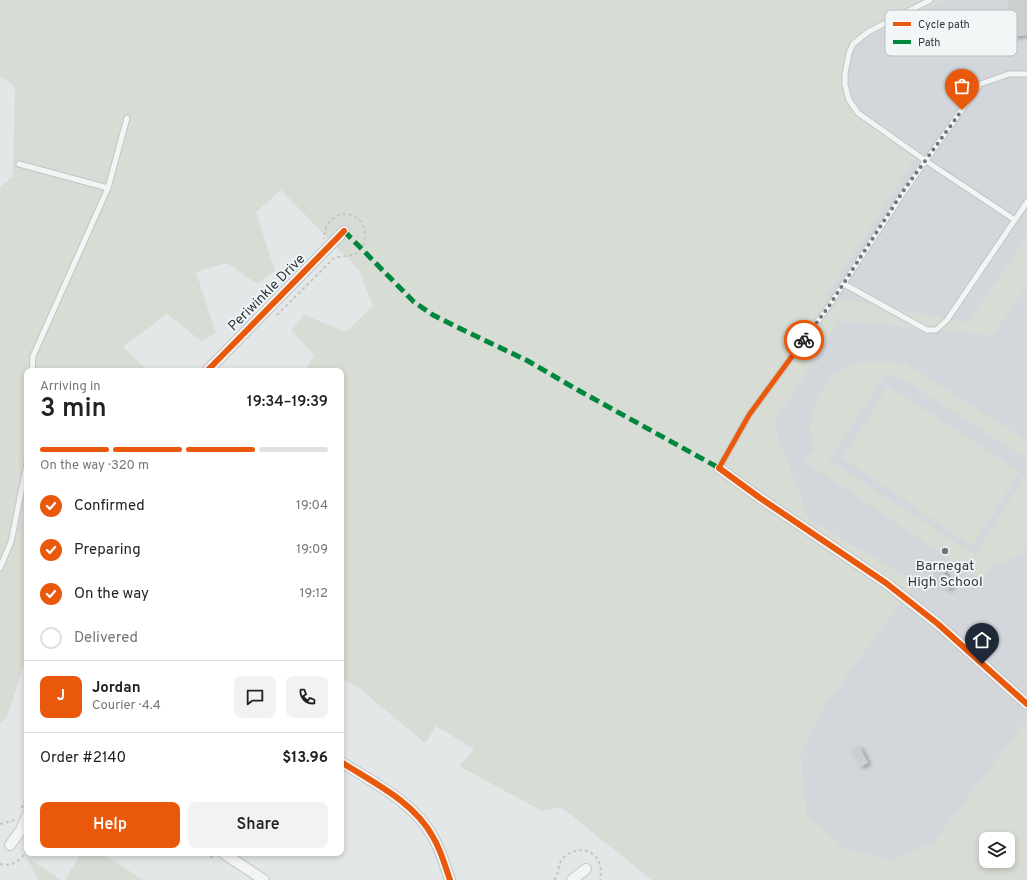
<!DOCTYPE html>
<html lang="en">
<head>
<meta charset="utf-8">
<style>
  :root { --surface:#fff; --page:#f2f2f2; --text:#222; --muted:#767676; --line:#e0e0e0; --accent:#ea580c }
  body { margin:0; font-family:Overpass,sans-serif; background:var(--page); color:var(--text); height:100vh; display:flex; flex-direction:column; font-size:15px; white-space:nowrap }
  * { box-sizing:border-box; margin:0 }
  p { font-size:13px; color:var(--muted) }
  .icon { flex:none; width:22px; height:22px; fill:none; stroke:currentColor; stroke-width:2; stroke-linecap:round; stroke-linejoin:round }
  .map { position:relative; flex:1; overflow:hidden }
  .side { position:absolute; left:24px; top:368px; width:320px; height:488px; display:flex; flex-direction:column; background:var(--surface); border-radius:8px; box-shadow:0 2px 6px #0003 }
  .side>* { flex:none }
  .buttons { position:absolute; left:979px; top:832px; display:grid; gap:8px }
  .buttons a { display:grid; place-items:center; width:36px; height:36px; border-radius:8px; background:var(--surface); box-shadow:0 2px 6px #0003; font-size:20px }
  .pin { position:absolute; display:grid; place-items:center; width:34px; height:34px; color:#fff; margin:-41px -17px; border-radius:50% 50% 50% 0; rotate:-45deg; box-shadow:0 0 4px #0007 }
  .pin .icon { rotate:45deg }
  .courier { position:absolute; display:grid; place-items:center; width:40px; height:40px; margin:-20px; border:3px solid #ea580c; border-radius:50%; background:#fff; color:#222; box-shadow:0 1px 5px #0007 }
  .head em { font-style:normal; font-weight:600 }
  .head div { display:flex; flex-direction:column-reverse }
  .head { display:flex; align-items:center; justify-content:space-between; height:68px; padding:0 16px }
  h1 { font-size:26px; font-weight:600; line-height:30px }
  .bar { display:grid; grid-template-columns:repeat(4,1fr); gap:6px 4px; align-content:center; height:48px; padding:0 16px }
  .bar i { height:5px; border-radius:3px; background:var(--line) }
  .bar .on { background:var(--accent) }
  .bar p { grid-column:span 4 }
  .line { display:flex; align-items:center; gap:10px; padding:0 16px; border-top:1px solid var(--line) }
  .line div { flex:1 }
  .round { display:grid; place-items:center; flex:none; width:42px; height:42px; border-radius:8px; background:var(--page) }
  ol { padding:0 16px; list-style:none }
  li { display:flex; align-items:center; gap:12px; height:44px }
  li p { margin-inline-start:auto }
  li .icon { padding:4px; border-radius:50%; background:var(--accent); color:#fff; stroke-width:4 }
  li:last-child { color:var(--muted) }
  li i { width:22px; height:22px; border:2px solid var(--line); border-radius:50% }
  .action { display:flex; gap:8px; margin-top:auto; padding:8px 16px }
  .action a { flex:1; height:46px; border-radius:8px; background:var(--accent); color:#fff; font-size:16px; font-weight:600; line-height:46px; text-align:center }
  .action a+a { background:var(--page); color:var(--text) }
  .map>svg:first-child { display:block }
  .built { fill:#d3d7db }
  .green { fill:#d7dcd4; fill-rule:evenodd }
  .building { fill:#cccfd0; filter:url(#shadow) }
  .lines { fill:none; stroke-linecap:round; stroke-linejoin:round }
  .lane-casing { stroke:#c2c5c6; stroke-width:7 }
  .street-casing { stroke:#c2c5c6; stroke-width:12 }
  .path { stroke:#c3c6c7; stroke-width:2; stroke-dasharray:3 3; stroke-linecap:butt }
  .lane { stroke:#f3f5f5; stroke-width:5 }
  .street { stroke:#f3f5f5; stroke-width:10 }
  .quiet { stroke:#00873e; stroke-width:5; stroke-dasharray:10 5; stroke-linecap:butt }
  .cycleway-casing { stroke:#f2f6f7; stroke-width:8 }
  .cycleway { stroke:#e8590c; stroke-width:6 }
  .done { stroke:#6c777b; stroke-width:4; stroke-dasharray:0 7.2 }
  .route { stroke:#ea580c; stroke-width:5 }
  .poi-dot { fill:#6c777b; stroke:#f2f6f7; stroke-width:1.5 }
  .labels { text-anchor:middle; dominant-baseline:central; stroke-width:3.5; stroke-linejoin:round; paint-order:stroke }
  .street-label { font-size:14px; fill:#2c3a41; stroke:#f2f6f7 }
  .poi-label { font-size:14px; fill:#2c3a41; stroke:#f2f6f7 }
  .key { fill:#f2f6f7; stroke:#b7bec0; stroke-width:1 }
  .key-label { font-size:11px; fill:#2c3a41 }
</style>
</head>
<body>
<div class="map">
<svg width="1027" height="880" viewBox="0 0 1027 880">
  <defs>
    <filter id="shadow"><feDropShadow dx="3.5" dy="2" stdDeviation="2" flood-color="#0004"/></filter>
  </defs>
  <rect width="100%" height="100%" fill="#e4e7e8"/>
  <path class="built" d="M 943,0 L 1027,0 L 1027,238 L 968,323 L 826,296 L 916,155 L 852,107 L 842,72 L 850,44 L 919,13 Z
    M 1027,284 L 1027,726 L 1024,724 L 934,843 L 893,860 L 844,849 L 806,814 L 800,753 L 822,709 L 915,582 L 809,520 L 773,424 L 839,320 L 992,335 Z"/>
  <path class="green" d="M 0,0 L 943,0 L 919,13 L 850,44 L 842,72 L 852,107 L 916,155 L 826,296 L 968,323 L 1027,238 L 1027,284 L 992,335 L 839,320 L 773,424 L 809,520 L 915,582 L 822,709 L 800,753 L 806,814 L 844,849 L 893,860 L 934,843 L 1024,724 L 1027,726 L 1027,880 L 652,880 L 561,807 L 542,811 L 459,766 L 474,749 L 436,726 L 425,743 L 359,688 L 341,678 L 341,371 L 305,371 L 314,355 L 291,330 L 304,315 L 346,332 L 373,306 L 359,270 L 281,190 L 256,212 L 275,271 L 257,284 L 227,263 L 196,272 L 216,333 L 201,341 L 167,314 L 123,347 L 148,371 L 27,371 L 27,655 L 7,717 L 0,723 L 0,187 L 13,176 L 15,87 L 0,76 ZM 986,839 L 1008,839 L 1008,861 L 986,861 Z
    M 881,361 L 905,363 L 1027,441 L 1027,466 L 1021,455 L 904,380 L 886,374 L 829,460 L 975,555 L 1027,473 L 1027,549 L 1008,561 L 992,566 L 981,580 L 804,461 L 813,449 L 810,423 L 817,398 L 831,377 L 854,363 Z
    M 888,386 L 1020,472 L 972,546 L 843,458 Z
    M 81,853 L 102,853 L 143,880 L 65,880 Z
    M 27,857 L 61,880 L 38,880 Z"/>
  <path class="building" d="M 1008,0 L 1027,0 L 1027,35 L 1010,37 Z
    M 939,566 L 946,571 L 944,574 L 954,581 L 948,590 L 931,578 Z
    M 859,746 L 868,763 L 860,767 L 851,750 Z"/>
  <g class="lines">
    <defs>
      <path id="lane" d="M 930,0 L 868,32 L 853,44 L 849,53 L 845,74 L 845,85 L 849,100 L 858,113 L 926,161 L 1015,220
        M 19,164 L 108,188
        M 844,284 L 927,330 L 936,330 L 947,320 L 1027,202
        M 32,371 L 33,356 L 108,188 L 127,118
        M 719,468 L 749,415 L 829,306 L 905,190 L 980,84 L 1009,74 L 1027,74
        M 0,568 L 11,542 L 27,463"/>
      <path id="street" d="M 207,371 L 344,231
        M 719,468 L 760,498 L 886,583 L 938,624 L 1027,704
        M 341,762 C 374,783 414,802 433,837 C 441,850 445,866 450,880
        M 10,845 L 21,830 L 27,816
        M 223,853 L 264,880
        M 572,880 L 586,869"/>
    </defs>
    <use href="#lane" class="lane-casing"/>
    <use href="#street" class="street-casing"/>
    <path class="path" d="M 277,315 L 334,258 C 342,255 351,258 358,252 C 363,247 366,240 365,233 C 362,206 324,208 324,239
      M 22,808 L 27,795
      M 0,824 L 12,821 L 15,818
      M 205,853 L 215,859
      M 0,864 C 13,867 23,860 27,848
      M 554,880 C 560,874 557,863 564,857 C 583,841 606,855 600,880"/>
    <use href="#lane" class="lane"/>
    <use href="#street" class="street"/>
    <path class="quiet" d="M 344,231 L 414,302 L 433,315 L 457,327 L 528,361 L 576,389 L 719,468"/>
    <defs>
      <path id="cycleway" d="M 207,371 L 344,231
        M 719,468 L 760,498 L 886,583 L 938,624 L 1027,704
        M 341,762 C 374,783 414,802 433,837 C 441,850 445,866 450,880"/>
    </defs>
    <use href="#cycleway" class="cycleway-casing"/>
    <use href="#cycleway" class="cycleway"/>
  </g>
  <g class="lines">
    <path class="done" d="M 804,340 L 829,306 L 904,190 L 962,110"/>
    <path class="route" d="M 804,340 L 749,415 L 719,468 L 760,498 L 886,583 L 938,624 L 982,664"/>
  </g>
  <circle class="poi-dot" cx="945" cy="551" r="4"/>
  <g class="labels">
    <g class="street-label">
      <text transform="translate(267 293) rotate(-45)">Periwinkle Drive</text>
    </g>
    <g class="poi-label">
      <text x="945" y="566">Barnegat<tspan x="945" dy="16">High School</tspan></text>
    </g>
  </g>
  <rect x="885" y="10" width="132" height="46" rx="6" class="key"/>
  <rect x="893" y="22" width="18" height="4" fill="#e8590c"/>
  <rect x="893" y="40" width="18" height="4" fill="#00873e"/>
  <g class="key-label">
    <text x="918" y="28">Cycle path</text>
    <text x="918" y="46">Path</text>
  </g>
</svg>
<div class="buttons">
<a><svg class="icon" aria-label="layers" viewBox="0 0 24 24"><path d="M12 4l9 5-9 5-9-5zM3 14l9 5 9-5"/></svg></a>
</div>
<div class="pin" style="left:962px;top:110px;background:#ea580c"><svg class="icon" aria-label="bag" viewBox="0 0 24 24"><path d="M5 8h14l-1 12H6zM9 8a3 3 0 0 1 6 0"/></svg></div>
<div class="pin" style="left:982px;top:664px;background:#1f2937"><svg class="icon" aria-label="home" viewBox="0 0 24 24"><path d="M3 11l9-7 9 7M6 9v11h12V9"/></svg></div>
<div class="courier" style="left:804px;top:340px"><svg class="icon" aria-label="bike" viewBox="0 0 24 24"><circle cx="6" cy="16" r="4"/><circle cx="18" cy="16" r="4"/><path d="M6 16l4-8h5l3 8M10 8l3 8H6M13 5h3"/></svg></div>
<section class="side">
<div class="head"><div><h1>3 min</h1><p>Arriving in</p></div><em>19:34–19:39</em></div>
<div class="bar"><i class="on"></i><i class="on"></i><i class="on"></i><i></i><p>On the way · 320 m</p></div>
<ol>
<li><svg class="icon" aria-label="check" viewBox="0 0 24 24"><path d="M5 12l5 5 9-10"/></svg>Confirmed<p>19:04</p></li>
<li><svg class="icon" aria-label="check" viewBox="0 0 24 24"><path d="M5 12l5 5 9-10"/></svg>Preparing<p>19:09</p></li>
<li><svg class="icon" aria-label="check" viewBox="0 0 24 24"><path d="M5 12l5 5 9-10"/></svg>On the way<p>19:12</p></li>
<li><i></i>Delivered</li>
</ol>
<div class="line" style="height:72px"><b class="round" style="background:var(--accent);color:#fff">J</b><div><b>Jordan</b><p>Courier · 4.4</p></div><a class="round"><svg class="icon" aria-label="chat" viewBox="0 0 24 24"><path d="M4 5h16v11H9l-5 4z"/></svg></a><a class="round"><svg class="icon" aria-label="phone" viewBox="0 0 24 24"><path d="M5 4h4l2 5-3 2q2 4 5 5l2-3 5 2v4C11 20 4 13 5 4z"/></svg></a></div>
<div class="line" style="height:52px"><div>Order #2140</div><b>$13.96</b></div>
<div class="action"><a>Help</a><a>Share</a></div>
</section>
</div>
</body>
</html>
